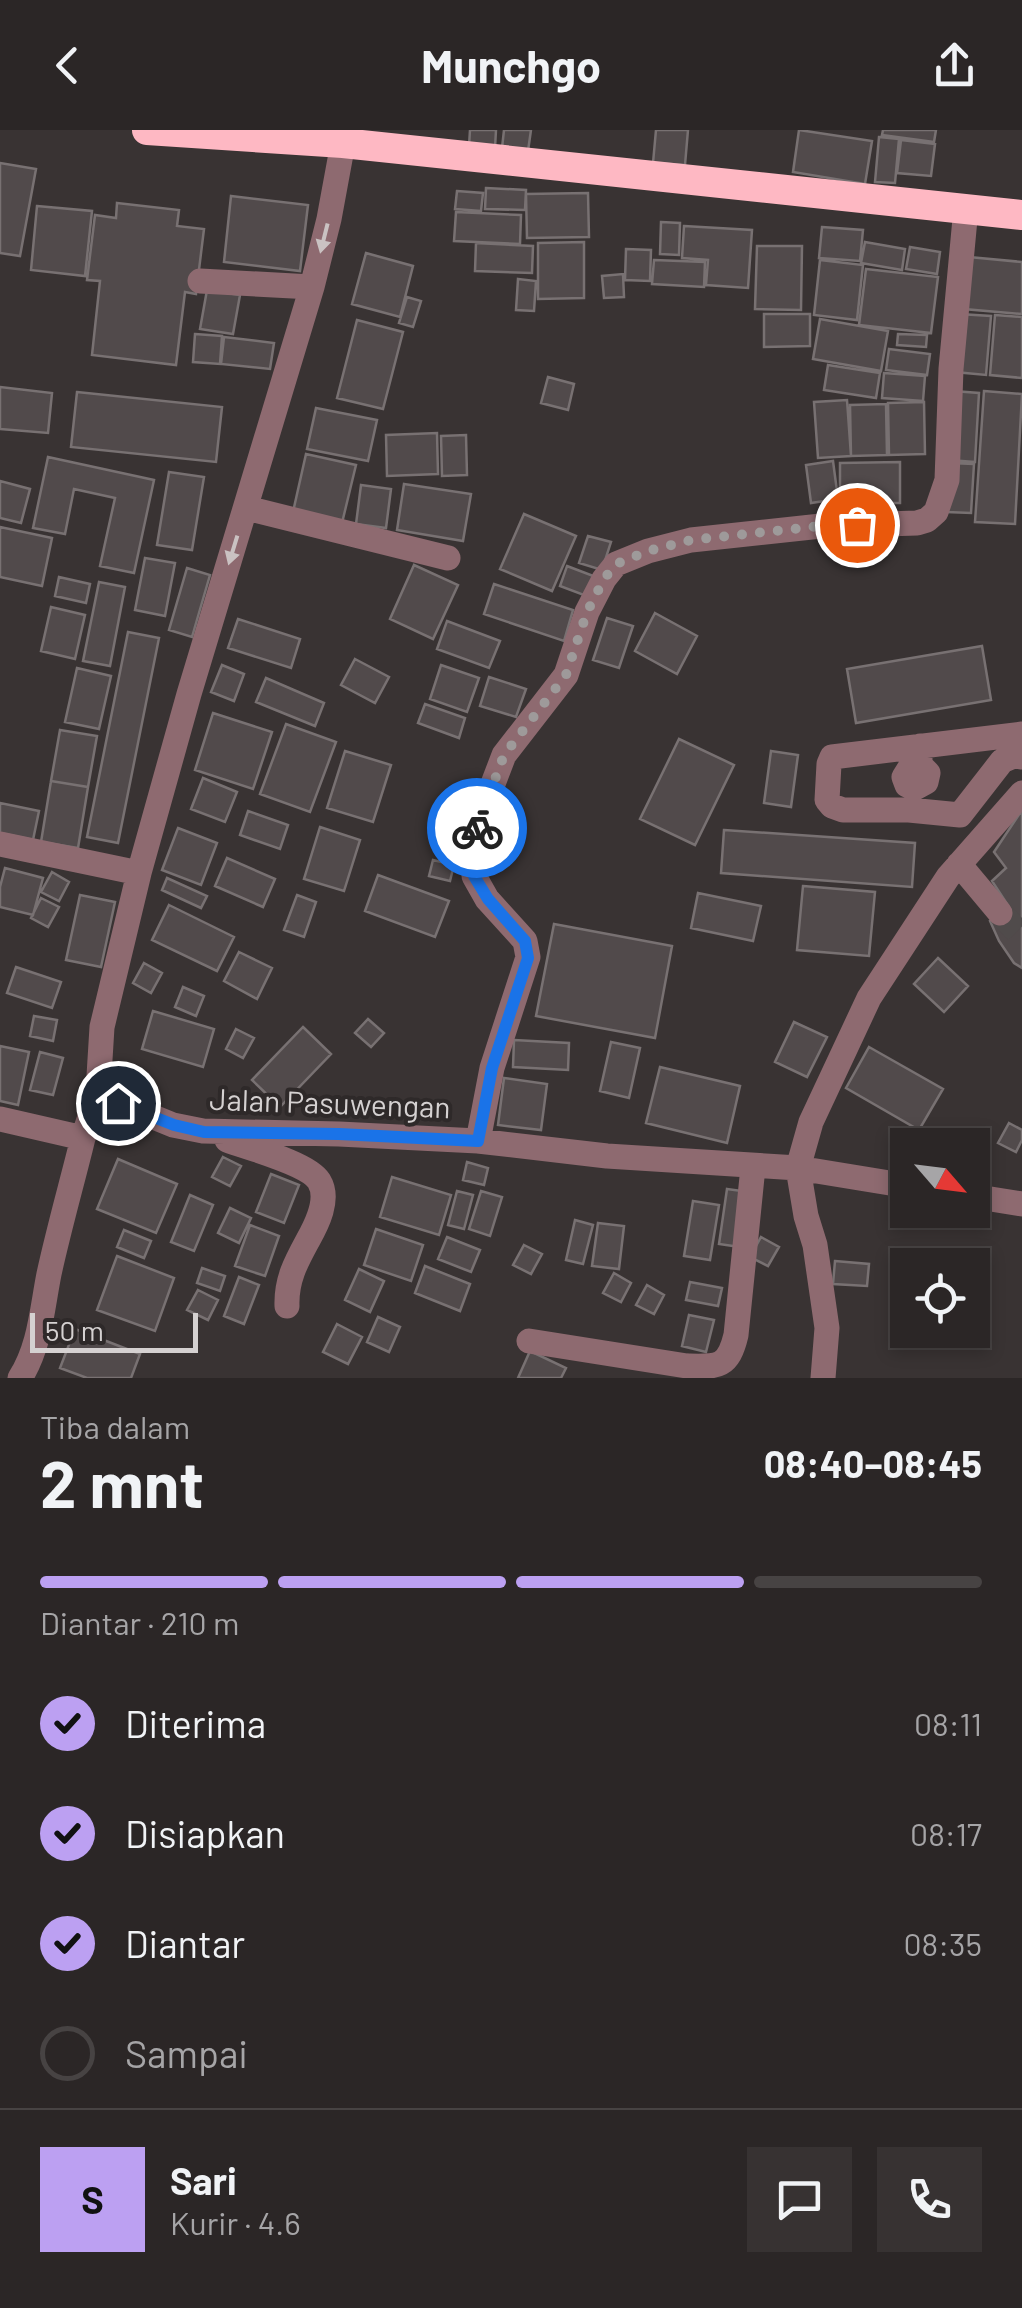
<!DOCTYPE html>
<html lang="id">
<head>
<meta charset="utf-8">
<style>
  :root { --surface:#2b2626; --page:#373232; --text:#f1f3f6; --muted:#a6a5a7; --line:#474343; --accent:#bca0f2 }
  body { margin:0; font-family:Barlow,sans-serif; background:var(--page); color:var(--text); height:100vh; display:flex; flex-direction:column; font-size:38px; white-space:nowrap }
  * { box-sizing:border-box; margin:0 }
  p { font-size:32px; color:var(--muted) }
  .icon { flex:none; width:55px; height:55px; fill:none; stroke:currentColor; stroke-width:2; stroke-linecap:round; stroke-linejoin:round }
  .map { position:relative; height:1248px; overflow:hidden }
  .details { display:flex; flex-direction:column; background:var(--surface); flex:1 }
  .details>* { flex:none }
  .needle { width:65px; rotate:118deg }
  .controls { position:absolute; left:890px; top:998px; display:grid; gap:20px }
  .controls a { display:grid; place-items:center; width:100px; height:100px; border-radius:0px; background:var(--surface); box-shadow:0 5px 15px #0003,0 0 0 2px var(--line); font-size:50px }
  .scale { position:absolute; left:30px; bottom:25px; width:168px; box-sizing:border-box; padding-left:10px; border:5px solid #d5d1d1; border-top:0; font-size:28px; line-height:35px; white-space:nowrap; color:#d5d1d1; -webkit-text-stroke:8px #2e2929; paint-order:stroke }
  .pin { position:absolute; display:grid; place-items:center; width:85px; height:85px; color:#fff; margin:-42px; border:5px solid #fff; border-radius:50%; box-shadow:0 2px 10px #0007 }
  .courier { position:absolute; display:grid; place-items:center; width:100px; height:100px; margin:-50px; border:8px solid #1a73e8; border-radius:50%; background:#fff; color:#222; box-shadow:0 2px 12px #0007 }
  .summary em { font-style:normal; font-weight:700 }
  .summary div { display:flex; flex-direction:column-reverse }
  .summary { display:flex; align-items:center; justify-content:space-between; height:170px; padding:0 40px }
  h1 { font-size:65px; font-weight:700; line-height:75px }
  .bar { display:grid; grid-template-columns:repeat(4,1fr); gap:15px 10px; align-content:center; height:120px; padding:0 40px }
  .bar i { height:12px; border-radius:8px; background:var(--line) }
  .bar .current { background:var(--accent) }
  .bar p { grid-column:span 4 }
  .line { display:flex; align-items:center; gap:25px; padding:0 40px; border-top:2px solid var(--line) }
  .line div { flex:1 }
  .round { display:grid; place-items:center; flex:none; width:105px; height:105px; border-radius:0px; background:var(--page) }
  ol { padding:0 40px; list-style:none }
  li { display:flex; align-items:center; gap:30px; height:110px }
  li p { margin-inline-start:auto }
  li .icon { padding:10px; border-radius:50%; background:var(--accent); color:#111; stroke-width:4 }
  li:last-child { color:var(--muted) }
  li i { width:55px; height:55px; border:5px solid var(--line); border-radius:50% }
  header { display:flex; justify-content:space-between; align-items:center; height:130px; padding:0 40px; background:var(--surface); font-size:45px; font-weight:700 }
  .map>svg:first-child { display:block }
  .building { fill:#514a4b; stroke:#787172; stroke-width:2.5 }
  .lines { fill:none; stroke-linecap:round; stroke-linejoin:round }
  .minor-tunnel { stroke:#504b4b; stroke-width:25; stroke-dasharray:25 12; stroke-linecap:butt }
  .minor { stroke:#8e6a70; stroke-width:25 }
  .highway { stroke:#feb8c3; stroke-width:30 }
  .oneway { fill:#cac2c2 }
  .done { stroke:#9e9a9a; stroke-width:10; stroke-dasharray:0 18 }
  .route { stroke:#1a73e8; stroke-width:12 }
  .labels { text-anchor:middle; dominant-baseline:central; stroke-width:8; stroke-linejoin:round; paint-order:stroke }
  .street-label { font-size:30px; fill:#d5d1d1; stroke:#2e2929 }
</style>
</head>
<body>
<header><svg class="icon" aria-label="back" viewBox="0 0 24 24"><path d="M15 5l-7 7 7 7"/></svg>Munchgo<svg class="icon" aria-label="share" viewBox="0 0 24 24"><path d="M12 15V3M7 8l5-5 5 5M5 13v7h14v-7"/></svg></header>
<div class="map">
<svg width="1022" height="1248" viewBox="0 0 1022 1248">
  <rect width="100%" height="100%" fill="#393333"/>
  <path class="building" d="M 470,0 L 496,0 L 495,18 L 469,16 Z
    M 504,0 L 531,0 L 528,21 L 502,18 Z
    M 656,0 L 688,0 L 685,35 L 653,33 Z
    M 799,0 L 872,11 L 865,54 L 793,42 Z
    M 883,0 L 936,0 L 934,12 L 882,5 Z
    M 879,7 L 899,9 L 895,53 L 875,52 Z
    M 901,10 L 935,14 L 931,46 L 897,43 Z
    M 0,33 L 36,39 L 20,126 L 0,123 Z
    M 486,58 L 526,60 L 525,80 L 485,79 Z
    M 457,61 L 483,63 L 481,81 L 455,79 Z
    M 588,63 L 589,107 L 527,108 L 526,64 Z
    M 231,66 L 308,75 L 300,141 L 224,132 Z
    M 117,73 L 179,80 L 177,96 L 204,99 L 196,164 L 185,162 L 176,235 L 92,225 L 100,151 L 87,150 L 95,85 L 116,88 Z
    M 37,76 L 92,81 L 85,146 L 31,140 Z
    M 456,82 L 521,85 L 520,114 L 454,111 Z
    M 661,92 L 680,93 L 679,125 L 660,124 Z
    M 684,96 L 752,100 L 748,158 L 706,155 L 708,130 L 682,128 Z
    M 822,97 L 863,100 L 860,131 L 819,128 Z
    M 584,112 L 584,168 L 538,169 L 538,113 Z
    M 865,112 L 905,119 L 902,140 L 861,133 Z
    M 476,113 L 533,116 L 532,143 L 475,141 Z
    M 757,116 L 802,116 L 801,180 L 755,179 Z
    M 910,117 L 940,122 L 937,144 L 906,139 Z
    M 626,119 L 651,120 L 650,151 L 625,150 Z
    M 366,123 L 413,136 L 400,187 L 352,174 Z
    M 969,127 L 1022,132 L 1022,184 L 964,179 Z
    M 654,130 L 705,132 L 704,157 L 652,154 Z
    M 820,130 L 863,135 L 857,190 L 814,185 Z
    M 866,139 L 938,147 L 931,203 L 859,195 Z
    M 623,144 L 624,167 L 604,168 L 602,146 Z
    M 518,149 L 536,151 L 534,181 L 516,180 Z
    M 207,160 L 240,165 L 233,204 L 200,199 Z
    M 407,167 L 421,171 L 413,197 L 399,193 Z
    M 764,184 L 810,184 L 810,216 L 764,217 Z
    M 959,184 L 991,186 L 986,245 L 955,242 Z
    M 995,185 L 1022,187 L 1022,248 L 990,245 Z
    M 820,189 L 888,201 L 881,241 L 813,229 Z
    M 357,190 L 403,202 L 383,279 L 337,268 Z
    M 195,204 L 222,206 L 220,234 L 193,232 Z
    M 898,204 L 927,205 L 926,217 L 897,215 Z
    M 224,207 L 274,213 L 270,239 L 221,234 Z
    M 889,219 L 930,224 L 927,245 L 886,240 Z
    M 828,235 L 880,243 L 876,268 L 824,260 Z
    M 884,243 L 925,246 L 923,271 L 882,268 Z
    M 548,247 L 574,254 L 568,280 L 541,273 Z
    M 0,257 L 52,263 L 48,303 L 0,299 Z
    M 953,261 L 979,263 L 975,332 L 949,330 Z
    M 984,261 L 1022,264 L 1015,394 L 975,392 Z
    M 77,262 L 222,277 L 216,332 L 71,317 Z
    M 847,270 L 851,326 L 818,328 L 814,272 Z
    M 924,272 L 925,324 L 889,325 L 888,273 Z
    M 886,274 L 887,325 L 851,326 L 850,275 Z
    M 316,278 L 377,290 L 368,331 L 307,319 Z
    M 437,303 L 438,344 L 387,346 L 386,305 Z
    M 466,305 L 467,345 L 442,346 L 441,306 Z
    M 306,324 L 356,335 L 342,393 L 293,382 Z
    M 48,327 L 154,350 L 134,443 L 100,436 L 115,368 L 74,359 L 65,404 L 33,398 Z
    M 833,331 L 838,369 L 811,373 L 806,335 Z
    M 900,332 L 900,373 L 840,373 L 840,333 Z
    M 950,333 L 974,334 L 971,383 L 947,382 Z
    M 169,342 L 204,347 L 192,420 L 157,415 Z
    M 0,351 L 30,359 L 21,393 L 0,388 Z
    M 404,354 L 471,364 L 463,411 L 397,400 Z
    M 361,355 L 391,359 L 386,398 L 356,394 Z
    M 524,384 L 576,406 L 552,461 L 500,439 Z
    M 0,397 L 52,408 L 42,456 L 0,447 Z
    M 588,406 L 611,412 L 602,440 L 579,433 Z
    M 145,428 L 175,433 L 165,486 L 135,480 Z
    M 414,435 L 458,455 L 433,509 L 390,489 Z
    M 567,436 L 596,447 L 589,467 L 560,456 Z
    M 187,438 L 210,445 L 192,507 L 169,500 Z
    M 59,447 L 90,454 L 86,473 L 55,466 Z
    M 99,452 L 125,457 L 110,536 L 83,531 Z
    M 494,454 L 573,480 L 564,511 L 484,484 Z
    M 51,477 L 85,485 L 75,529 L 41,521 Z
    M 655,483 L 697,506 L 677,544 L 635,521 Z
    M 607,488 L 633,496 L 619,538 L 593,530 Z
    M 238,489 L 300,509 L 291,538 L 228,518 Z
    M 447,491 L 500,511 L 489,538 L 437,519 Z
    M 128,502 L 159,508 L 118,713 L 87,707 Z
    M 982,516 L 991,570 L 856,593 L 847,539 Z
    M 355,529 L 389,547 L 375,573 L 341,555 Z
    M 222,535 L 244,544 L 234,571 L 211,562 Z
    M 441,535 L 479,548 L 467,582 L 430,569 Z
    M 77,538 L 111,546 L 99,599 L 65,592 Z
    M 489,547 L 526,559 L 516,587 L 480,576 Z
    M 266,548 L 324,573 L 315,596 L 256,572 Z
    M 425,574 L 465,588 L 459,608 L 418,593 Z
    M 213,583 L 272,602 L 253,659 L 195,640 Z
    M 286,594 L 336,612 L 310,682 L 260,664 Z
    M 60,600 L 97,606 L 88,657 L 51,651 Z
    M 679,609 L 734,635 L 695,715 L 640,689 Z
    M 345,621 L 391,635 L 373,692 L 327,678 Z
    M 771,621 L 798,625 L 791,677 L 764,673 Z
    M 203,648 L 237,662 L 225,692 L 191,679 Z
    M 51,651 L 88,657 L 78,718 L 41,712 Z
    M 0,673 L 39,681 L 33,710 L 0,703 Z
    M 1022,680 L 1022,838 L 1014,833 L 999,811 L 990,791 L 1009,777 L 992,751 L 1006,738 L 994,722 Z
    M 248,681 L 288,695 L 280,719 L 240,705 Z
    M 320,697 L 360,710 L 344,761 L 304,749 Z
    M 178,698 L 217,713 L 201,755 L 162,740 Z
    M 724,700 L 915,713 L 912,757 L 721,743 Z
    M 227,728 L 275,749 L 263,777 L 215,756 Z
    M 433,730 L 454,735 L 450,751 L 429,746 Z
    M 5,738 L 43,748 L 33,785 L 0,777 L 0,757 Z
    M 52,742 L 69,752 L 59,771 L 41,762 Z
    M 378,745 L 449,771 L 435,807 L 365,781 Z
    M 167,748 L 207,766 L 201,778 L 162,760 Z
    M 803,756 L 875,762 L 869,826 L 797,820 Z
    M 698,763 L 761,776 L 753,811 L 691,798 Z
    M 80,765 L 115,772 L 101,837 L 66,830 Z
    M 297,765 L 316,772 L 304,807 L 284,800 Z
    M 41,768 L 59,777 L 48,797 L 31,788 Z
    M 169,775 L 234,807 L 217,841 L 152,810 Z
    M 554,794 L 672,816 L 655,908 L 536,886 Z
    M 239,822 L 272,838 L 257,869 L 224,851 Z
    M 938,828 L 968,856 L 944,882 L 914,854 Z
    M 144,833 L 162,843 L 151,863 L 133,853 Z
    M 16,837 L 61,852 L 52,878 L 7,863 Z
    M 183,857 L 204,866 L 196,886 L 175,877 Z
    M 153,881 L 214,899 L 203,937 L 142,919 Z
    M 34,886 L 57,890 L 53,911 L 30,906 Z
    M 368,889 L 384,903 L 371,917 L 355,903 Z
    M 794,892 L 827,907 L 807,947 L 775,932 Z
    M 303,897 L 331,924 L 280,977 L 252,950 Z
    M 236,899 L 254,908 L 243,928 L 226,919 Z
    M 514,910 L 569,913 L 568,940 L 513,937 Z
    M 611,912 L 640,918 L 629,968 L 600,961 Z
    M 0,916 L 29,922 L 18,975 L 0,971 Z
    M 869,917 L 943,959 L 919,1000 L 846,958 Z
    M 40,922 L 63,928 L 53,965 L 30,960 Z
    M 660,937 L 740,956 L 727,1013 L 646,993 Z
    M 504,948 L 547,954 L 541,1000 L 498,995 Z
    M 1009,993 L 1022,1000 L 1022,1010 L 1016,1022 L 998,1013 Z
    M 223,1027 L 241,1036 L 230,1056 L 212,1047 Z
    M 118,1029 L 177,1054 L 156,1103 L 97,1079 Z
    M 467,1032 L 488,1038 L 484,1055 L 463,1050 Z
    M 271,1044 L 299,1055 L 284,1093 L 256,1082 Z
    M 392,1047 L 451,1065 L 439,1105 L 380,1087 Z
    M 727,1059 L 749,1062 L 740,1117 L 719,1114 Z
    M 457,1061 L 473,1065 L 464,1099 L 448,1095 Z
    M 481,1061 L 502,1067 L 490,1106 L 469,1099 Z
    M 190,1065 L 213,1075 L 194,1121 L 171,1112 Z
    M 693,1071 L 719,1075 L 710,1130 L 684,1126 Z
    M 230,1078 L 251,1088 L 239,1113 L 218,1103 Z
    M 575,1090 L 593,1095 L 583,1134 L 566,1130 Z
    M 598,1093 L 624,1096 L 619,1139 L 592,1136 Z
    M 250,1095 L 279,1106 L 265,1146 L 235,1136 Z
    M 376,1099 L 423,1115 L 411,1151 L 364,1135 Z
    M 124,1100 L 151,1111 L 144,1128 L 117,1117 Z
    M 447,1107 L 480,1120 L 471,1142 L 438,1129 Z
    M 761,1107 L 779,1117 L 768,1136 L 750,1127 Z
    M 524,1115 L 542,1124 L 531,1144 L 513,1135 Z
    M 117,1126 L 174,1148 L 155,1201 L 97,1180 Z
    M 835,1131 L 869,1134 L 867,1156 L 833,1154 Z
    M 425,1136 L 470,1154 L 460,1181 L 415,1163 Z
    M 202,1138 L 225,1146 L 220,1161 L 197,1153 Z
    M 359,1139 L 384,1151 L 370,1182 L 345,1170 Z
    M 614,1143 L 631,1153 L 621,1172 L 603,1163 Z
    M 239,1147 L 259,1155 L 244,1194 L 224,1186 Z
    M 690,1152 L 722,1158 L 718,1176 L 686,1170 Z
    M 647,1155 L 664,1165 L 654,1184 L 636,1175 Z
    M 198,1160 L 218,1170 L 208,1190 L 187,1180 Z
    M 689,1185 L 714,1190 L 706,1222 L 682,1216 Z
    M 378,1187 L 400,1197 L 389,1222 L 367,1212 Z
    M 337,1194 L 362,1207 L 348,1234 L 323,1222 Z
    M 75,1199 L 140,1224 L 131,1248 L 87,1248 L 60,1238 Z
    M 530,1221 L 566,1238 L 561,1248 L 518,1248 Z"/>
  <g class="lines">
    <path class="minor-tunnel" d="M 1000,783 L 1022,806"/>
    <path class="minor" d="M 343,13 L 329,89 L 312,157 L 189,564 L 139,743 L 102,897 L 98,962 L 146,984 L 173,995 L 203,1001 L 339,1004 L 478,1011 L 607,1026 L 798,1038 L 908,1056
      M 200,151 L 312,157
      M 246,378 L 448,428
      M 1022,604 L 832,627 L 829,634 L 827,670 L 832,676 L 843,680 L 909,680 L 960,685 L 1002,631 L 1014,626 L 1022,627
      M 920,632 L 909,639 L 904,647 L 907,655 L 915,658 L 926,652 L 928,643 L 920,635 L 920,616
      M 0,714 L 139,743
      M 959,734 L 1000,783
      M 0,989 L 83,1008 L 98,962
      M 227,1010 C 248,1018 308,1033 319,1051 C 330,1069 317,1094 308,1110 C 296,1132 286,1150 287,1176
      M 478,1011 L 492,938 L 528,827 L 525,811 L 487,769 L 474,746 L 478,693 L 504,625 L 566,545 L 587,482 L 604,449 L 616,434 L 648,421 L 691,410 L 821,396 L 917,393 L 927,390 L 936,382 L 947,350 L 951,239 L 966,78
      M 972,1066 L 1022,1074
      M 529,1211 L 687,1236 C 718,1237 728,1238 736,1205 L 753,1037
      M 20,1248 C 40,1217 42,1179 49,1144 C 59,1098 72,1053 83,1008
      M 823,1248 L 827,1198 L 815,1115 L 806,1086 L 798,1038 L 811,992 L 869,868 L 948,747 L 1022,663"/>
    <path class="highway" d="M 147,0 L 343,13 L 1022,85"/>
  </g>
  <defs><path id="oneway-solid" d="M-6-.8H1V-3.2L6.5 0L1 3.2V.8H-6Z" transform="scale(2.5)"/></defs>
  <g class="oneway">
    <use href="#oneway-solid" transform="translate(324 108) rotate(104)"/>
    <use href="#oneway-solid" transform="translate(233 420) rotate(107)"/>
  </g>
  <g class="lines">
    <path class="done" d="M 477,698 L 504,625 L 566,545 L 587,482 L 604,449 L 616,434 L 648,421 L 691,410 L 821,396 L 857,395"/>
    <path class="route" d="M 118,973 L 174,995 L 204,1002 L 339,1004 L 478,1011 L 492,938 L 528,828 L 525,811 L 488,769 L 474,746 L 477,698"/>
  </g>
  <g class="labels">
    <g class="street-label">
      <text transform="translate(330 972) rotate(2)">Jalan Pasuwengan</text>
    </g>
  </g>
</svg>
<div class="controls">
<a><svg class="needle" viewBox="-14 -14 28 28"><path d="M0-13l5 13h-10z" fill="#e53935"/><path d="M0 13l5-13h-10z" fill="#a6a5a7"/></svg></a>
<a><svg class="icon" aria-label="locate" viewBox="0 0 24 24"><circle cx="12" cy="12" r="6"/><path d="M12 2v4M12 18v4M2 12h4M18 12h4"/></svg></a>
</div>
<div class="scale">50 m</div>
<div class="pin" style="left:857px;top:395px;background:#ea580c"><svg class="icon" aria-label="bag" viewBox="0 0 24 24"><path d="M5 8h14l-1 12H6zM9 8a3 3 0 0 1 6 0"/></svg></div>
<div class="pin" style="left:118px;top:973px;background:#1f2937"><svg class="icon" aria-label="home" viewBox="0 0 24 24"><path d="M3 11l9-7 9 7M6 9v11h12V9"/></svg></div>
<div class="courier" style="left:477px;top:698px"><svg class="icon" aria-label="bike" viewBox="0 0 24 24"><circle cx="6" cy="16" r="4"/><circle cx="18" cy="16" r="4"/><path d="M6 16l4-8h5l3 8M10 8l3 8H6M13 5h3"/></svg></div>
</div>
<section class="details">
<div class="summary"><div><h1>2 mnt</h1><p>Tiba dalam</p></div><em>08:40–08:45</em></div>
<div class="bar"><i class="current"></i><i class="current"></i><i class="current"></i><i></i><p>Diantar · 210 m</p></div>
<ol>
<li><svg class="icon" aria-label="check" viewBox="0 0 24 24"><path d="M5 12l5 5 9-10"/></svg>Diterima<p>08:11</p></li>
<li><svg class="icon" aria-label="check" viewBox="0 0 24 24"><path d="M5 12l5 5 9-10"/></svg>Disiapkan<p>08:17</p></li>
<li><svg class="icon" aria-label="check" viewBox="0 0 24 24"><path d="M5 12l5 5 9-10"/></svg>Diantar<p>08:35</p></li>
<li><i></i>Sampai</li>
</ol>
<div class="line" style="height:180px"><b class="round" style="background:var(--accent);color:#111">S</b><div><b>Sari</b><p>Kurir · 4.6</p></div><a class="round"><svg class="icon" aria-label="chat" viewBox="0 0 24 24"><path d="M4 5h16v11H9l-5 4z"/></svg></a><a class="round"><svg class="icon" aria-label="phone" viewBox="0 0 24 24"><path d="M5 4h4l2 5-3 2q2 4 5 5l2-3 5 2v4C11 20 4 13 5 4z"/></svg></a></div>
</section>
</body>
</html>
